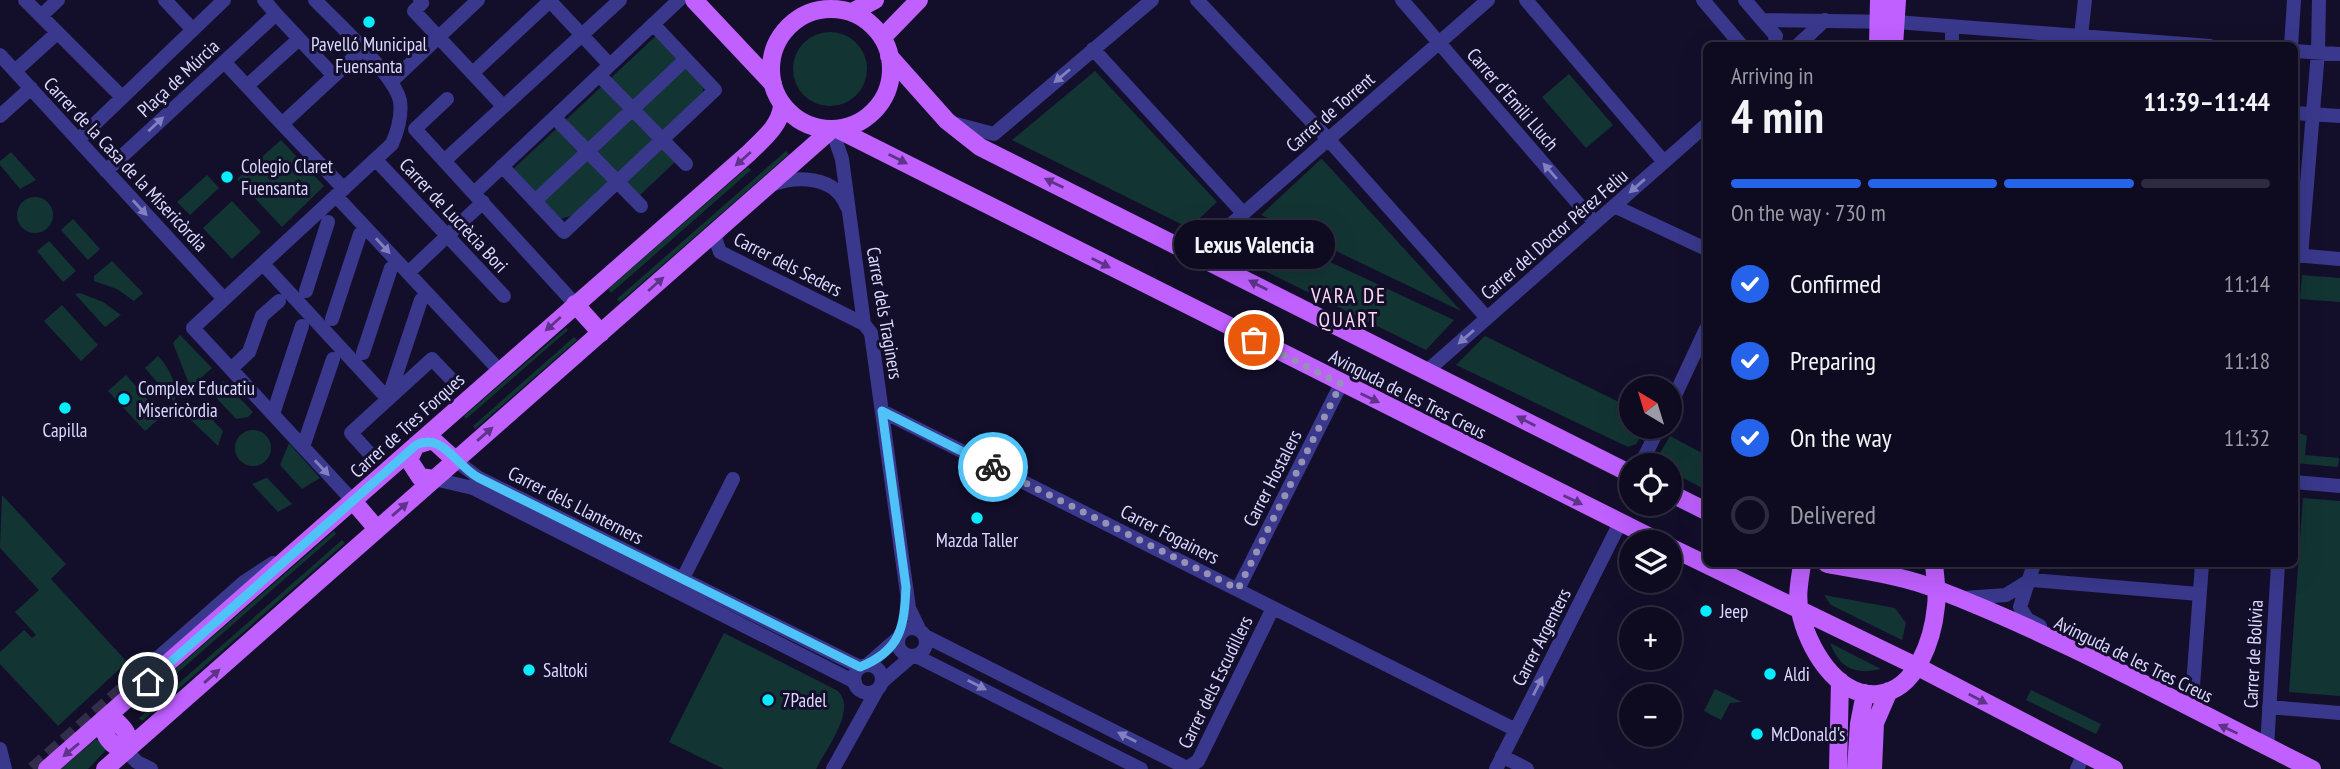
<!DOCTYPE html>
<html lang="en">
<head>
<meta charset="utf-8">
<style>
  :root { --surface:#0e0b20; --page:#171429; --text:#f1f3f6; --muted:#9b9ba5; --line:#2e2b3e; --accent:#2563eb }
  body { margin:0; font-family:"PT Sans Narrow",sans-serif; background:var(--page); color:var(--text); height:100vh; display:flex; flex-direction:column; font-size:26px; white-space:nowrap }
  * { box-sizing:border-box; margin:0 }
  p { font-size:23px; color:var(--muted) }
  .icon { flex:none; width:38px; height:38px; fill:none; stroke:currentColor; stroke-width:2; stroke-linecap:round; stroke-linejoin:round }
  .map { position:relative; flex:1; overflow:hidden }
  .sheet { position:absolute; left:1703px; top:42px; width:595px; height:525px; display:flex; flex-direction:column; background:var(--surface); border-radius:10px; box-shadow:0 7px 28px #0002,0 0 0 2px var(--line) }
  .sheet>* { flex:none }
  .needle { width:46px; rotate:322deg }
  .controls { position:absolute; left:1619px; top:376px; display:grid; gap:14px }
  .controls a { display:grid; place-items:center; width:63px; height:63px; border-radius:50%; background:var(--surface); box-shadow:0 7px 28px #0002,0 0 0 2px var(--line); font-size:35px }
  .pin { position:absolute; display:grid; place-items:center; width:60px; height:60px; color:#fff; margin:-30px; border:4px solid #fff; border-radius:50%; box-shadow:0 2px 7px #0007 }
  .courier { position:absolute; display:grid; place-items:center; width:70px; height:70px; margin:-35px; border:5px solid #4fc3f7; border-radius:50%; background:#fff; color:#222; box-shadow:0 2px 9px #0007 }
  .bubble { position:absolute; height:49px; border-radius:24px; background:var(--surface); box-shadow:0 7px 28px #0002,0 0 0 2px var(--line); font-size:23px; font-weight:700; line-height:49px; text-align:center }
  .summary em { font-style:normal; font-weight:700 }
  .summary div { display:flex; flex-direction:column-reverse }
  .summary { display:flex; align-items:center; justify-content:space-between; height:119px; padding:0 28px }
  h1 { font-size:46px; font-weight:700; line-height:52px }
  .bar { display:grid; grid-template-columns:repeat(4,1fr); gap:10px 7px; align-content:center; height:84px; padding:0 28px }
  .bar i { height:9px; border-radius:5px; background:var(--line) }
  .bar .active { background:var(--accent) }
  .bar p { grid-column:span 4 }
  ol { padding:0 28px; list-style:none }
  li { display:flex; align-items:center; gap:21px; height:77px }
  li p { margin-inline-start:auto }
  li .icon { padding:7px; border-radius:50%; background:var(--accent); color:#fff; stroke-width:4 }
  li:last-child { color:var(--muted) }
  li i { width:38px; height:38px; border:4px solid var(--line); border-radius:50% }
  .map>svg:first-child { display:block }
  .green { fill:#123533 }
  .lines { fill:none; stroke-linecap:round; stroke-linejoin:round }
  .minor-tunnel { stroke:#312d4b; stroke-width:14; stroke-dasharray:14 7; stroke-linecap:butt }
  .minor { stroke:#39388c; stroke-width:14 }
  .major { stroke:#bf60ff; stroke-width:18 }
  .oneway { fill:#8280c0 }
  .oneway2 { fill:#60338a }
  .done { stroke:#9692b5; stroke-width:7; stroke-dasharray:0 12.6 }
  .route { stroke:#4fc3f7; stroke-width:9 }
  .poi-dot { fill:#05edff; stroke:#130f2b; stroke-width:2.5 }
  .labels { text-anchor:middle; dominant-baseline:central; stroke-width:6; stroke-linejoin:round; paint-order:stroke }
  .poi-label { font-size:19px; fill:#dcd9ff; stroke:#130f2b; text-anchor:start }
  .street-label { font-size:19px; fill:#dcd9ff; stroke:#130f2b }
  .neighbourhood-label { font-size:21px; letter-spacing:2px; fill:#ffdbf3; stroke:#130f2b }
</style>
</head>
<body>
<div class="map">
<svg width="2340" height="769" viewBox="0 0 2340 769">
  <rect width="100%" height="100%" fill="#130f2b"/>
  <path class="green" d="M793 69a37 37 0 1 1 74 0a37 37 0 1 1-74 0Z
    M 658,34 L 704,85 L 702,96 L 574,215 L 560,219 L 511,171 Z
    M 1095,71 L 1217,202 L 1189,228 L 1012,140 Z
    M 1569,74 L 1613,125 L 1586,148 L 1542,97 Z
    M 281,140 L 324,186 L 282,227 L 237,179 Z
    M 661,147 L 675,162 L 638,197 L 624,182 Z
    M 786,151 L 789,154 L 620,302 L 617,299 Z
    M 11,152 L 36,180 L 20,189 L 0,165 L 0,161 Z
    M 1321,159 L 1322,159 L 1461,311 L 1261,215 Z
    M 748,167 L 751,170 L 611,293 L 608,289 Z
    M 207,175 L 219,188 L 190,215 L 177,202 Z
    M17 215a18 18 0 1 1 36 0a18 18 0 1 1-36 0Z
    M 232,201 L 261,232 L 232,259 L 203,228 Z
    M 73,219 L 100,249 L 88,260 L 61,230 Z
    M 1249,224 L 1454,320 L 1426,350 L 1222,250 Z
    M 49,241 L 76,271 L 63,282 L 37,251 Z
    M 112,261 L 143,293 L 134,301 L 117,289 L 94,281 L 94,276 Z
    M 2302,275 L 2340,278 L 2340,302 L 2300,299 Z
    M 80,293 L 103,302 L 121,315 L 105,327 L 75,294 Z
    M 62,305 L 98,345 L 81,361 L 44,321 Z
    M 566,328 L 568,330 L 466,419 L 464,416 Z
    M 180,335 L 212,368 L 193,385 L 189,384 L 173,343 Z
    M 1485,336 L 1631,408 L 1631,427 L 1647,427 L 1636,444 L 1628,447 L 1456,365 Z
    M 574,337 L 577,340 L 475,429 L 473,426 Z
    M 158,356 C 169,367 179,387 174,402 L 145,368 Z
    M 126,375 L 162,416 L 145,431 L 108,391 Z
    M 223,381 L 253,412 L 248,417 L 236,419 L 211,392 Z
    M 198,405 L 223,431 L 218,446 L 187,416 Z
    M235 448a18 18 0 1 1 36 0a18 18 0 1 1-36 0Z
    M 2294,431 L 2307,436 L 2305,455 L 2339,458 L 2338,467 L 2294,463 Z
    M 1670,436 L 1706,455 L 1706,490 L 1670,471 L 1670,466 L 1654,463 Z
    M 289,443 L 320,478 L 302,489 L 280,465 Z
    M 266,478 L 267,478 L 292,504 L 278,512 L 252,484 Z
    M 2,495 L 66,564 L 51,579 L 127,662 L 58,726 L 0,664 L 0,652 L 24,630 L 32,638 L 36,635 L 15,612 L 39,590 L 0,548 Z
    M 2303,498 L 2340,501 L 2340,696 L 2289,692 Z
    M 334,531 L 336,534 L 134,711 L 131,708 Z
    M 342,540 L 345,543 L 142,721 L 139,718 Z
    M 1824,595 L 1895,608 L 1906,623 L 1902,640 L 1831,605 Z
    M 724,633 L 838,691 C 857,710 826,749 816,769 L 724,769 L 669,742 Z
    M 1830,643 L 1881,669 C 1854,675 1840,668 1830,643 Z
    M 1715,689 L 1742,702 L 1730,703 L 1721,720 L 1704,711 Z
    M 2031,690 L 2101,724 L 2096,734 L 2026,700 Z
    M 96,739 L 106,746 L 106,750 L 88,769 L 61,769 Z"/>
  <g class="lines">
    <path class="minor-tunnel" d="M 33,769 L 135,678"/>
    <path class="minor" d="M 25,0 L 122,97
      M 165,0 L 193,30
      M 315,0 C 335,21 395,75 400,101 C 402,115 398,130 392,144 L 193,328 L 353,501
      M 420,0 L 422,3 L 414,11 L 503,106
      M 549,0 L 609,64
      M 1197,0 L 1328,139 L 1487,318
      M 1402,0 L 1595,223
      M 1526,0 L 1664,162
      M 1703,0 L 1742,46
      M 1745,0 L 1762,20 L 1896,22 L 2210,46
      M 276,14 L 334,76
      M 41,16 L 58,0
      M 1762,20 L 1776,36 L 1774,46
      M 2081,36 L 2085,0
      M 1797,46 L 1825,20
      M 1952,46 L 1952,28
      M 2291,46 L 2294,0
      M 1093,49 L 1243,213
      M 2294,51 L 2340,54
      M 0,55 L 224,299
      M 229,67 L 282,124
      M 478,68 L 551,0
      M 15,71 L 57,33
      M 604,80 L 686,164
      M 392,81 L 478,0
      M 247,86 L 299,39
      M 447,99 L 415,129 L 575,304
      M 2294,113 L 2340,116
      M 0,116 L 31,88
      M 559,122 L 641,206
      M 952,123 L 994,134 L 1152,0
      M 832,130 L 842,159 L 864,324 L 871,333 L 909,608 L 919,629
      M 78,140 L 224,0
      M 376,160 L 504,296
      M 444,161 L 620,0
      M 502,166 L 564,232 L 715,90 L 653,24
      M 106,171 L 276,14 L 264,0
      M 771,185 C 798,175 836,176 847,207
      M 344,189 L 282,124 L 362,50
      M 474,193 L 679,0
      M 336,196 L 500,371
      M 535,201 L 686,59
      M 1614,206 L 1706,249
      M 720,228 L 715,238 L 720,252 L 864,324
      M 1197,254 L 1488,0
      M 2294,255 L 2340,259
      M 2301,256 L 2318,52 L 2319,0
      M 263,264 L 388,399 L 421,300
      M 408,273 L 483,202
      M 306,291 L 328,222
      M 332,319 L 360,234
      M 363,353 L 391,268
      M 231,369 L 249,352 L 262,316 L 279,301
      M 1427,371 L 1706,125
      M 1670,406 L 1706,329
      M 882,411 L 1516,730
      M 273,414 L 302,326
      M 303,447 L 333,359
      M 370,454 L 351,433 L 432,359 L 452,380
      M 455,460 L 479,478 L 860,667
      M 1640,466 L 1659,427
      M 434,479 L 473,488 L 855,682
      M 2294,482 L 2340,486
      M 2034,564 L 2020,607 L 2027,619 L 2040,626
      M 2031,580 L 2199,594
      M 679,586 L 733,479
      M 1238,589 L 1341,384
      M 1964,598 L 2006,595 L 2030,580
      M898 642a14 14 0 1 1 28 0a14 14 0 1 1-28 0Z
      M 925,636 L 1187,768 L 1198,761 L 1273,608
      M 916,656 L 1141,769
      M 867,665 L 898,638
      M854 679a14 14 0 1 1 28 0a14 14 0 1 1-28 0Z
      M 135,678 L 244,582 L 273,563
      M 882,682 L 912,656
      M 2185,706 L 2193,686 L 2202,564
      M 2269,707 L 2340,713
      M 2267,747 L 2278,564
      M 0,749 L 5,769
      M 126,751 L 137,762 L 151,769
      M 1502,756 L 1527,769
      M 833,769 L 877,690
      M 1496,769 L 1620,523
      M 2077,769 L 2084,754"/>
    <path class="major" d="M 694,0 L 773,84
      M771 69a60 60 0 1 1 120 0a60 60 0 1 1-120 0Z
      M 854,11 L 875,0
      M 883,37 L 919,0
      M 1878,46 L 1879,0
      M 1894,46 L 1897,0
      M 889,56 L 947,121 L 980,147 L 1631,474
      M 837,129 L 1660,542
      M 575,304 L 601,333
      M 434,479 L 420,477 L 409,460 L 416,445 L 433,440 L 455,460
      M 1670,493 L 1706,511
      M 353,501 L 377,529
      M 1670,547 L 1918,667 L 2114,769
      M 1802,564 C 1800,579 1796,596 1800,611 C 1807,646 1836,698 1878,694 C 1917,690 1933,638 1936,606 C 1938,592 1935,577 1934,564
      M 1827,564 C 1863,571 1901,575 1936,589 C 2062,637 2190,709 2312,769
      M 105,721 L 116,721 C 126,730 132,738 126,751 C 113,748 100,734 105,721 Z
      M 47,769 L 749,153 C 763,139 780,126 782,106
      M 105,769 L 831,130
      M 1838,769 L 1840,681
      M 1856,769 L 1859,724 L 1865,693
      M 1873,769 L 1875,723 L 1889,691"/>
  </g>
  <defs><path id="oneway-solid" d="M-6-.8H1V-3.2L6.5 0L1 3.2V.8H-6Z" transform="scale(1.75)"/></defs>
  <g class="oneway">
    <use href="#oneway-solid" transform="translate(1062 76) rotate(140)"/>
    <use href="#oneway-solid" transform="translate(156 124) rotate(-43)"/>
    <use href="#oneway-solid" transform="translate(1550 171) rotate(-131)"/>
    <use href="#oneway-solid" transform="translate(1637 186) rotate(139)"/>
    <use href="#oneway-solid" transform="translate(140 208) rotate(47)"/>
    <use href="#oneway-solid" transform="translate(383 246) rotate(47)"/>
    <use href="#oneway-solid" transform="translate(1466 337) rotate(139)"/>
    <use href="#oneway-solid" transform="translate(322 468) rotate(47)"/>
    <use href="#oneway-solid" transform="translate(977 685) rotate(27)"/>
    <use href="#oneway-solid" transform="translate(1538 686) rotate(-63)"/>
    <use href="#oneway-solid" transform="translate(1127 737) rotate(-153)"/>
  </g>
  <g class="oneway2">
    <use href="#oneway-solid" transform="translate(743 159) rotate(138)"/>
    <use href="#oneway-solid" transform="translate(898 159) rotate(27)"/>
    <use href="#oneway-solid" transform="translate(1054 183) rotate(-154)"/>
    <use href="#oneway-solid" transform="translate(1101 263) rotate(27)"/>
    <use href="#oneway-solid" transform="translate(656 284) rotate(-42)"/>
    <use href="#oneway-solid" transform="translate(1258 285) rotate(-153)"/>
    <use href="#oneway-solid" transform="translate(553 324) rotate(138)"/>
    <use href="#oneway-solid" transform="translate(1370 398) rotate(26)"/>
    <use href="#oneway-solid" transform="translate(1526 421) rotate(-153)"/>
    <use href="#oneway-solid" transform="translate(485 434) rotate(-41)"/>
    <use href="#oneway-solid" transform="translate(1573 500) rotate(26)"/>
    <use href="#oneway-solid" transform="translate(400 509) rotate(-41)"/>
    <use href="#oneway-solid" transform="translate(212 676) rotate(-41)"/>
    <use href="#oneway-solid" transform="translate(1978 699) rotate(28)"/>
    <use href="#oneway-solid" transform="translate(2228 729) rotate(-155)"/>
    <use href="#oneway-solid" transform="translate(71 750) rotate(140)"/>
  </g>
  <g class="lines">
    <path class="done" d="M 993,467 L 1238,589 L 1341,384 L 1254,340"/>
    <path class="route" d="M 148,682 L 416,445 C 443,432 456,466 479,478 L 860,667 C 902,650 904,626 906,587 L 882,411 L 993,467"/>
  </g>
  <g class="poi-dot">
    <circle cx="369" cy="22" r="7"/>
    <circle cx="227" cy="177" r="7"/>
    <circle cx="124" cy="399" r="7"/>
    <circle cx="65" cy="408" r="7"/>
    <circle cx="977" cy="518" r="7"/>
    <circle cx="1706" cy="611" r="7"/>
    <circle cx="529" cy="670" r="7"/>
    <circle cx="1770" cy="674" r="7"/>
    <circle cx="768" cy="700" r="7"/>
    <circle cx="1757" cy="734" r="7"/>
  </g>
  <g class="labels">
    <g class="poi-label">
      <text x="369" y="44" text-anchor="middle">Pavelló Municipal<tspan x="369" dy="22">Fuensanta</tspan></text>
      <text x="241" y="166">Colegio Claret<tspan x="241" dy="22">Fuensanta</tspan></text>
      <text x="138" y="388">Complex Educatiu<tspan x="138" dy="22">Misericòrdia</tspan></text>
      <text x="65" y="430" text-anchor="middle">Capilla</text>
      <text x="977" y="540" text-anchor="middle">Mazda Taller</text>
      <text x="1720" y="611">Jeep</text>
      <text x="543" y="670">Saltoki</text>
      <text x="1784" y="674">Aldi</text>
      <text x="782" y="700">7Padel</text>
      <text x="1771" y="734">McDonald's</text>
    </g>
    <g class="street-label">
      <text transform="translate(178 78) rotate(-43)">Plaça de Múrcia</text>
      <text transform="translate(1513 99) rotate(49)">Carrer d'Emili Lluch</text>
      <text transform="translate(1330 112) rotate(-41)">Carrer de Torrent</text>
      <text transform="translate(126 164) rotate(47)">Carrer de la Casa de la Misericòrdia</text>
      <text transform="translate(454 215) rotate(47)">Carrer de Lucrècia Bori</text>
      <text transform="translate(1554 234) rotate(-41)">Carrer del Doctor Pérez Feliu</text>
      <text transform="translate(788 264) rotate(27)">Carrer dels Seders</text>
      <text transform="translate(885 313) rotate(80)">Carrer dels Traginers</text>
      <text transform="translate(1408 394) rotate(27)">Avinguda de les Tres Creus</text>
      <text transform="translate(407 425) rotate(-42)">Carrer de Tres Forques</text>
      <text transform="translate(1272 478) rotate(-63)">Carrer Hostalers</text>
      <text transform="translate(576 505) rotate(27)">Carrer dels Llanterners</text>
      <text transform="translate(1170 534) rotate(27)">Carrer Fogainers</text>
      <text transform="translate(1541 637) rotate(-63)">Carrer Argenters</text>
      <text transform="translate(2253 654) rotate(-87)">Carrer de Bolívia</text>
      <text transform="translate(2134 659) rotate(26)">Avinguda de les Tres Creus</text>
      <text transform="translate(1215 682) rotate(-64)">Carrer dels Escudillers</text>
    </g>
    <g class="neighbourhood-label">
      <text x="1349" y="295">VARA DE<tspan x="1349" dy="24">QUART</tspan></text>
    </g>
  </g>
</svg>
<div class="controls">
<a><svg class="needle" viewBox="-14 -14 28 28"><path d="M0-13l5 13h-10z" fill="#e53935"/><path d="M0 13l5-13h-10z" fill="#9b9ba5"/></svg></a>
<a><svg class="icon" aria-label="locate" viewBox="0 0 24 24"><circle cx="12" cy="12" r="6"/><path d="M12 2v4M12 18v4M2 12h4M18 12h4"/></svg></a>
<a><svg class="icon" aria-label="layers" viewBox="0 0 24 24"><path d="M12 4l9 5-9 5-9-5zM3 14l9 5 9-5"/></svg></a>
<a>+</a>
<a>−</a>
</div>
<div class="pin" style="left:1254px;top:340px;background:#ea580c"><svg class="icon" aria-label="bag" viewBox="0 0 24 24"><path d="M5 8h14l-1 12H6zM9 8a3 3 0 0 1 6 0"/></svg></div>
<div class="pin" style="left:148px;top:682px;background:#1f2937"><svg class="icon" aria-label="home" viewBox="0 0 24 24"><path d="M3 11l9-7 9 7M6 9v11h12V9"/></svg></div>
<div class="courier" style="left:993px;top:467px"><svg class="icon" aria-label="bike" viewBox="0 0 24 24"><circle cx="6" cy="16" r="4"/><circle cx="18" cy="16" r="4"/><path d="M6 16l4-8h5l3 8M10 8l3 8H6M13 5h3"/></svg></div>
<div class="bubble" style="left:1174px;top:220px;width:161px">Lexus Valencia</div>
<section class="sheet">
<div class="summary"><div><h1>4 min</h1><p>Arriving in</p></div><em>11:39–11:44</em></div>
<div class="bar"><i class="active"></i><i class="active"></i><i class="active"></i><i></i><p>On the way · 730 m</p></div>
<ol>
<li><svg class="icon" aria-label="check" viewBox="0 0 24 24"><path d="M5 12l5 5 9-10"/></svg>Confirmed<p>11:14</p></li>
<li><svg class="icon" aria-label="check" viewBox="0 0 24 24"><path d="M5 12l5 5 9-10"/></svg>Preparing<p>11:18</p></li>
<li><svg class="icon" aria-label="check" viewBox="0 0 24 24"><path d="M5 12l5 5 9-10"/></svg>On the way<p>11:32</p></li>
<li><i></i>Delivered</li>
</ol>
</section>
</div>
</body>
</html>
